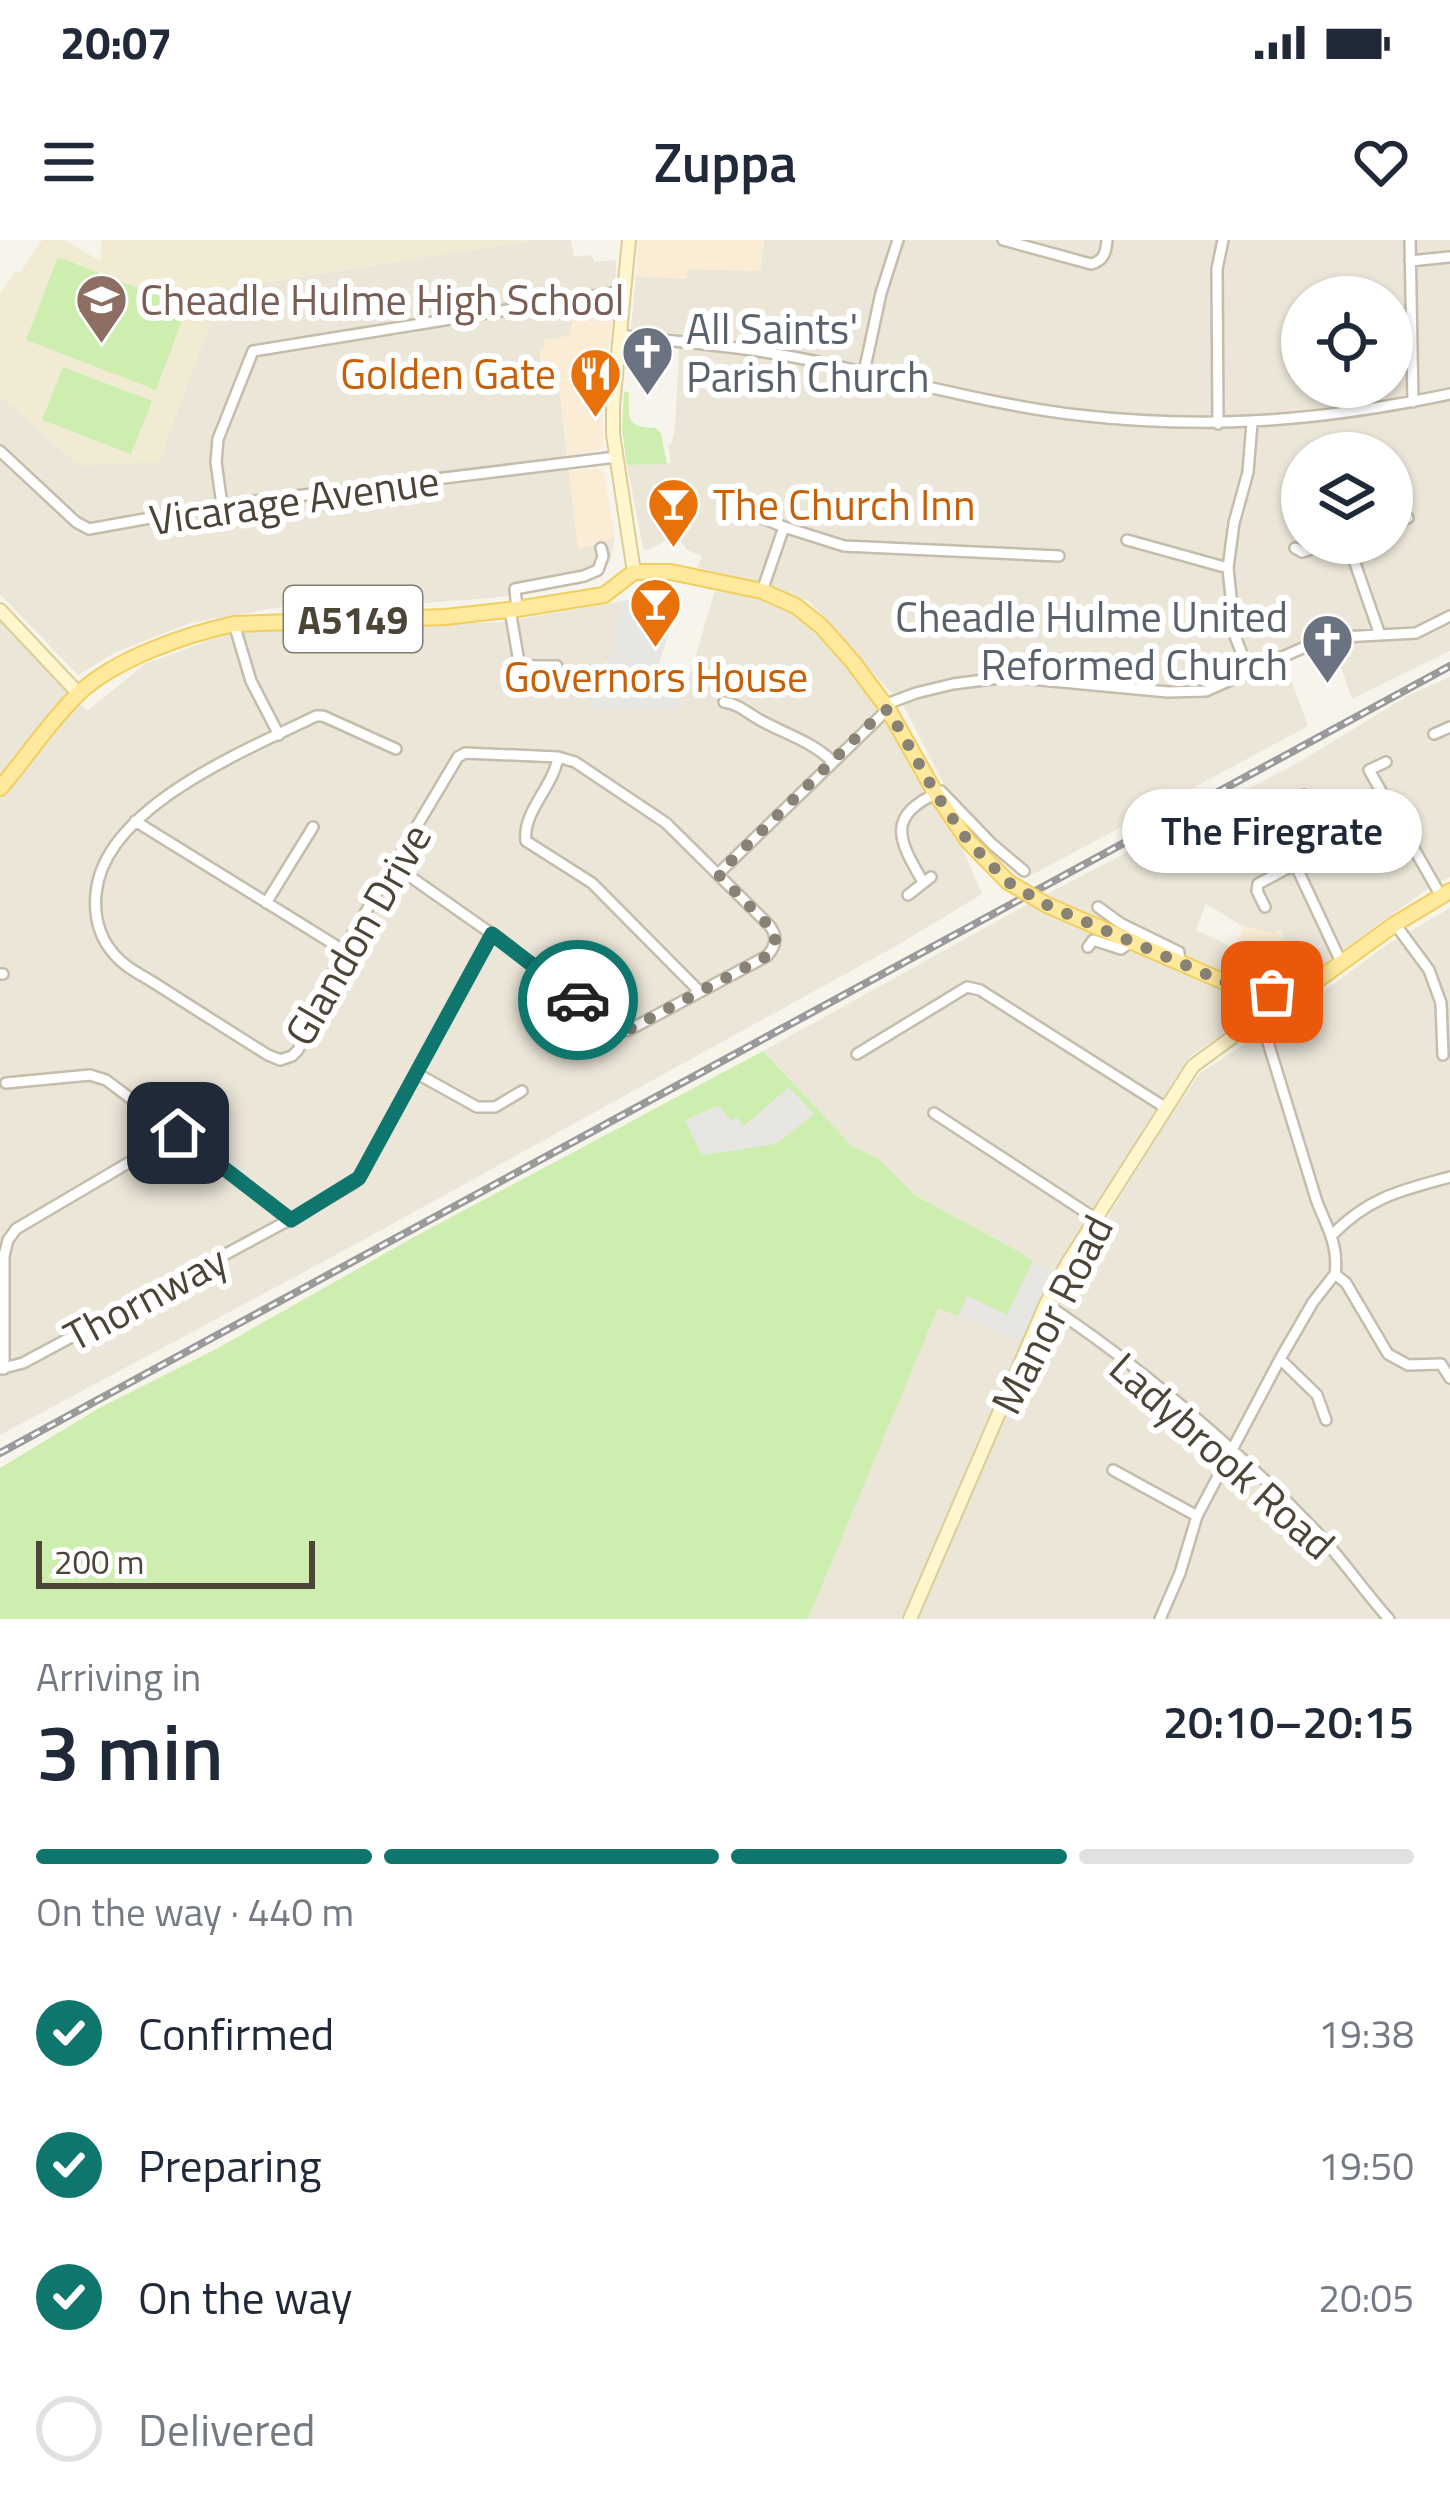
<!DOCTYPE html>
<html lang="en">
<head>
<meta charset="utf-8">
<style>
  :root { --surface:#fff; --page:#f2f2f3; --text:#1f2937; --muted:#747a83; --line:#e0e1e3; --accent:#0f766e }
  body { margin:0; font-family:"Titillium Web",sans-serif; background:var(--page); color:var(--text); height:100vh; display:flex; flex-direction:column; font-size:45px; white-space:nowrap }
  * { box-sizing:border-box; margin:0 }
  p { font-size:39px; color:var(--muted) }
  .icon { flex:none; width:66px; height:66px; fill:none; stroke:currentColor; stroke-width:2; stroke-linecap:round; stroke-linejoin:round }
  .map { position:relative; height:1379px; overflow:hidden }
  .details { display:flex; flex-direction:column; background:var(--surface); flex:1 }
  .details>* { flex:none }
  .tools { position:absolute; left:1281px; top:36px; display:grid; gap:24px }
  .tools a { display:grid; place-items:center; width:132px; height:132px; border-radius:50%; background:var(--surface); box-shadow:0 3px 9px #0004; font-size:60px }
  .scale { position:absolute; left:36px; bottom:30px; width:279px; box-sizing:border-box; padding-left:12px; border:6px solid #4c4537; border-top:0; font-size:33px; line-height:42px; white-space:nowrap; color:#4c4537; -webkit-text-stroke:9px #fff; paint-order:stroke }
  .pin { position:absolute; display:grid; place-items:center; width:102px; height:102px; color:#fff; margin:-51px; border-radius:24px; box-shadow:0 6px 18px #0006 }
  .courier { position:absolute; display:grid; place-items:center; width:120px; height:120px; margin:-60px; border:9px solid #0f766e; border-radius:50%; background:#fff; color:#222; box-shadow:0 3px 15px #0007 }
  .bubble { position:absolute; height:84px; border-radius:42px; background:var(--surface); box-shadow:0 3px 9px #0004; font-size:39px; font-weight:600; line-height:84px; text-align:center }
  .head em { font-style:normal; font-weight:600 }
  .head div { display:flex; flex-direction:column-reverse }
  .head { display:flex; align-items:center; justify-content:space-between; height:204px; padding:0 36px }
  h1 { font-size:78px; font-weight:600; line-height:90px }
  .bar { display:grid; grid-template-columns:repeat(4,1fr); gap:18px 12px; align-content:center; height:144px; padding:0 36px }
  .bar i { height:15px; border-radius:9px; background:var(--line) }
  .bar .selected { background:var(--accent) }
  .bar p { grid-column:span 4 }
  ol { padding:0 36px; list-style:none }
  li { display:flex; align-items:center; gap:36px; height:132px }
  li p { margin-inline-start:auto }
  li .icon { padding:12px; border-radius:50%; background:var(--accent); color:#fff; stroke-width:4 }
  li:last-child { color:var(--muted) }
  li i { width:66px; height:66px; border:6px solid var(--line); border-radius:50% }
  .status { display:flex; justify-content:space-between; align-items:center; height:84px; padding:0 60px; background:var(--surface); direction:ltr }
  .status svg { height:33px; fill:currentColor }
  header { display:flex; justify-content:space-between; align-items:center; height:156px; padding:0 36px; background:var(--surface); font-size:54px; font-weight:600 }
  .map>svg:first-child { display:block }
  .residential { fill:#ebe6d8; fill-rule:evenodd }
  .commercial { fill:#faecd5 }
  .education { fill:#f1ebd4 }
  .green { fill:#ceeeb0 }
  .parking { fill:#e8e6e2 }
  .lines { fill:none; stroke-linecap:round; stroke-linejoin:round }
  .street-casing { stroke:#c4bdac; stroke-width:14 }
  .secondary-casing { stroke:#dbcd97; stroke-width:16 }
  .primary-casing { stroke:#f0ce5f; stroke-width:18 }
  .street { stroke:#fff; stroke-width:9 }
  .secondary { stroke:#fff6cd; stroke-width:12 }
  .primary { stroke:#ffe99c; stroke-width:14 }
  .rail-casing { stroke:#9a9a9a; stroke-width:8 }
  .rail { stroke:#fff; stroke-width:3; stroke-dasharray:9; stroke-linecap:butt }
  .primary-bridge-casing { stroke:#f0ce5f; stroke-width:18; stroke-linecap:butt }
  .primary-bridge { stroke:#ffe99c; stroke-width:14 }
  .done { stroke:#888276; stroke-width:12; stroke-dasharray:0 21.6 }
  .route { stroke:#0f766e; stroke-width:15 }
  .labels { text-anchor:middle; dominant-baseline:central; stroke-width:12; stroke-linejoin:round; paint-order:stroke }
  .shield { fill:#fff; stroke:#827d73; stroke-width:3 }
  .shield-label { font-size:39px; font-weight:bold; fill:#4c4537 }
  .education-label { font-size:42px; fill:#785e54; stroke:#fff; text-anchor:start }
  .worship-label { font-size:42px; fill:#5b616d; stroke:#fff; text-anchor:start }
  .food-label { font-size:42px; fill:#c56008; stroke:#fff; text-anchor:end }
  .street-label { font-size:42px; fill:#4c4537; stroke:#fff }
</style>
</head>
<body>
<div class="status"><b>20:07</b><svg viewBox="0 0 49 12"><path d="M0 12V9h3v3zM5 12V6h3v6zM10 12V3h3v9zM15 12V0h3v12zM26 1h20v11H26zM47 4h2v5h-2z"/></svg></div>
<header><svg class="icon" aria-label="menu" viewBox="0 0 24 24"><path d="M4 6h16M4 12h16M4 18h16"/></svg>Zuppa<svg class="icon" aria-label="heart" viewBox="0 0 24 24"><path d="M12 20l-8-8c-3-5 5-10 8-4 3-6 11-1 8 4z"/></svg></header>
<div class="map">
<svg width="1450" height="1379" viewBox="0 0 1450 1379">
  <rect width="100%" height="100%" fill="#f7f4eb"/>
  <path class="residential" d="M 534,0 L 571,0 L 574,17 L 592,15 L 594,22 L 616,20 L 615,62 L 574,68 L 570,96 L 544,100 L 558,138 L 578,308 L 615,298 L 610,321 L 602,332 L 576,345 L 492,358 L 382,366 L 287,366 L 190,383 L 116,412 L 78,435 L 0,354 L 0,156 L 80,226 L 223,49 Z
    M 764,0 L 1450,0 L 1450,411 L 1352,459 L 1333,404 L 1284,420 L 1308,486 L 1030,636 L 946,548 L 904,467 L 809,361 L 697,327 L 702,317 L 686,309 L 677,295 L 646,311 L 643,307 L 627,225 L 671,223 L 668,205 L 672,203 L 675,187 L 679,108 L 683,94 L 631,89 L 636,36 L 685,39 L 686,29 L 760,31 ZM 1302,57 L 1392,57 L 1392,147 L 1302,147 ZM 1302,213 L 1392,213 L 1392,303 L 1302,303 Z
    M 715,351 L 757,357 L 798,376 L 849,428 L 889,484 L 919,540 L 961,605 L 982,654 L 896,706 L 356,1004 L 0,1195 L 0,380 L 87,471 L 145,424 L 232,392 L 502,382 L 622,361 L 610,417 L 599,452 L 589,468 L 674,469 L 682,461 Z
    M 1450,437 L 1450,637 L 1426,650 L 1329,720 L 1300,746 L 1289,750 L 1282,690 L 1273,693 L 1246,688 L 1206,664 L 1196,690 L 1236,709 L 1220,749 L 1237,756 L 1230,770 L 1239,783 L 1189,817 L 1052,1034 L 1018,1011 L 916,956 L 878,918 L 853,907 L 763,811 L 1028,664 L 1301,521 L 1409,455 Z
    M 1450,668 L 1450,1379 L 808,1379 L 938,1067 L 1038,1108 L 1063,1050 L 1166,882 L 1200,833 L 1303,767 L 1386,705 Z"/>
  <path class="commercial" d="M 639,0 L 764,0 L 760,31 L 687,29 L 686,39 L 636,36 Z
    M 615,62 L 604,142 L 602,175 L 604,209 L 568,215 L 558,139 L 542,138 L 539,109 L 544,108 L 544,100 L 570,96 L 574,68 Z
    M 598,228 L 604,234 L 615,298 L 578,309 L 569,231 Z
    M 1244,686 L 1273,693 L 1282,689 L 1289,750 L 1261,749 L 1225,737 L 1233,717 L 1234,708 Z"/>
  <path class="education" d="M 42,0 L 65,0 L 100,21 L 102,0 L 534,0 L 223,49 L 159,222 L 80,226 L 0,156 L 0,53 L 15,32 L 20,33 Z"/>
  <path class="green" d="M 58,17 L 187,67 L 156,150 L 26,100 Z
    M 63,127 L 152,161 L 131,214 L 42,180 Z
    M 624,151 L 629,153 C 628,179 627,188 656,188 L 661,194 L 667,224 L 627,225 L 622,190 Z
    M 763,811 L 853,907 L 878,918 L 916,956 L 1018,1011 L 1052,1034 L 1021,1102 L 938,1068 L 808,1379 L 0,1379 L 0,1228 L 101,1167 L 218,1108 L 414,997 Z"/>
  <path class="parking" d="M 657,355 L 652,373 L 673,379 L 653,443 L 685,453 L 680,465 L 674,469 L 589,468 L 595,450 L 599,451 L 610,417 L 622,361 Z
    M 789,847 L 814,874 L 776,904 L 702,915 L 685,880 L 718,866 L 731,880 L 736,877 L 744,886 Z
    M 1033,1020 L 1052,1034 L 1021,1102 L 958,1076 L 967,1056 L 1007,1075 Z"/>
  <g class="lines">
    <defs>
      <path id="street" d="M 1003,0 L 1091,24 C 1104,21 1106,12 1107,0
        M 1410,0 L 1413,162
        M 1410,21 L 1449,17
        M 619,95 C 689,103 759,108 827,124 C 911,142 993,165 1078,175 C 1208,190 1322,181 1450,154
        M 864,132 L 881,53 L 898,0
        M 1218,184 L 1217,29 L 1223,0
        M 0,211 L 76,282 L 89,289 L 222,265 L 616,217
        M 725,263 L 784,287
        M 222,265 L 216,222 L 218,199 L 253,111 L 624,51
        M 1392,283 L 1408,278
        M 1127,300 L 1228,328
        M 1348,303 L 1380,395
        M 1295,308 L 1302,312 L 1330,303
        M 762,351 L 784,287 L 844,306 L 1059,316
        M 517,369 L 515,349 L 584,336 L 598,330 L 603,316 L 601,308
        M 510,370 L 519,422 L 533,426 L 557,426
        M 234,384 L 251,441 L 279,495
        M 1249,432 L 1235,396 L 1228,328 L 1234,283 L 1248,232 L 1252,183
        M 724,462 C 739,464 747,473 760,480 C 785,494 811,501 832,521
        M 884,465 L 916,453 L 953,444 L 1008,437 L 1168,452 L 1206,451 L 1325,398 L 1416,393 L 1450,376
        M 1434,494 L 1450,487
        M 558,517 C 554,546 522,572 526,601 L 592,643 L 700,752
        M 1386,522 L 1369,530 L 1441,656
        M 1272,575 L 1342,724
        M 135,581 L 343,710
        M 1182,611 L 1188,620 L 1272,575 L 1304,555
        M 395,626 L 492,694 L 618,792 L 629,790 L 767,716 C 776,706 778,696 769,685 L 666,583 L 575,522 L 558,517 L 465,513 L 458,517 L 343,710 L 298,810 L 292,816 L 280,820 L 268,815 C 231,792 195,769 159,746 C 144,736 125,728 114,714 C 99,697 94,676 96,654 C 103,567 247,510 316,476 L 323,476 L 396,509
        M 718,634 L 888,469
        M 923,642 C 898,599 885,576 941,551 L 992,604 L 1024,631
        M 908,655 L 931,637
        M 266,663 L 313,587
        M 1098,667 L 1120,683 L 1179,712 L 1179,722
        M 1265,667 L 1257,651 L 1258,644 L 1295,624
        M 1395,684 L 1429,730 L 1441,763 L 1443,815
        M 1088,707 L 1093,700 L 1121,709 L 1131,702
        M 0,734 L 3,734
        M 1263,779 L 1263,786 L 1317,962 C 1327,987 1339,1006 1335,1034
        M 857,814 L 967,747 L 980,750 L 1166,868
        M 416,833 L 477,867 L 495,867 L 522,851
        M 6,843 L 90,835 L 106,840 L 291,979
        M 934,873 L 1096,979
        M 1333,994 C 1369,957 1402,950 1450,937
        M 0,1016 L 4,1016 L 8,1000 L 16,989 L 179,893
        M 1335,1034 L 1346,1043 L 1388,1114 L 1408,1125 L 1441,1124 L 1450,1138
        M 1046,1064 C 1136,1123 1236,1208 1311,1286 C 1339,1314 1362,1349 1389,1379
        M 1280,1119 L 1317,1155 L 1326,1180
        M 0,1129 L 23,1123 L 291,979 L 354,943 L 359,938 L 492,694
        M 4,1129 L 4,1016
        M 1113,1230 L 1197,1276
        M 1160,1379 L 1180,1333 L 1197,1276 L 1280,1119 L 1313,1062 L 1335,1034"/>
      <path id="secondary" d="M 629,0 L 613,166 L 613,194 L 634,332
        M 0,370 L 79,454
        M 910,1379 L 1046,1064 L 1067,1024 L 1193,826 L 1234,796 L 1272,773"/>
      <path id="primary" d="M 0,548 C 27,517 49,482 79,453 C 117,418 185,395 234,384 L 445,377 L 517,369 L 604,355 L 634,332 L 671,332 L 762,351 L 796,366 L 821,386 L 853,422 L 888,469 L 936,554 L 968,601 L 1008,642
        M 1047,665 L 1236,747 L 1275,754
        M 1240,750 L 1257,763 L 1261,772 L 1269,774 L 1276,770
        M 1276,770 L 1395,684 L 1450,651"/>
    </defs>
    <use href="#street" class="street-casing"/>
    <use href="#secondary" class="secondary-casing"/>
    <use href="#primary" class="primary-casing"/>
    <use href="#street" class="street"/>
    <use href="#secondary" class="secondary"/>
    <use href="#primary" class="primary"/>
    <defs>
      <path id="rail" d="M 0,1213 L 1450,426"/>
    </defs>
    <use href="#rail" class="rail-casing"/>
    <use href="#rail" class="rail"/>
    <defs>
      <path id="primary-bridge" d="M 1008,642 L 1047,665"/>
    </defs>
    <use href="#primary-bridge" class="primary-bridge-casing"/>
    <use href="#primary-bridge" class="primary-bridge"/>
  </g>
  <g class="lines">
    <path class="done" d="M 578,760 L 612,789 L 624,792 L 767,716 L 775,702 L 775,692 L 718,634 L 877,477 L 888,469 L 936,554 L 968,601 L 1008,642 L 1047,665 L 1236,747 L 1257,763 L 1258,769 L 1265,774 L 1272,773 L 1279,766 L 1277,757 L 1272,752"/>
    <path class="route" d="M 178,893 L 291,980 L 359,938 L 492,694 L 578,760"/>
  </g>
  <defs>
    <symbol id="school-pin" viewBox="-11 -11 22 30"><path d="M0 17L-7.5 6A9.5 9.5 0 1 1 7.5 6Z" fill="#8d6e63" stroke="#fff"/><path d="M0-5L7-2L0 1L-7-2ZM-4 1L0 2.5L4 1V4Q0 6-4 4Z" fill="#fff"/></symbol>
    <symbol id="church-pin" viewBox="-11 -11 22 30"><path d="M0 17L-7.5 6A9.5 9.5 0 1 1 7.5 6Z" fill="#6b7280" stroke="#fff"/><path d="M-1.2-6h2.4v3.5h3.3v2.4h-3.3V6h-2.4V-.1h-3.3v-2.4h3.3Z" fill="#fff"/></symbol>
    <symbol id="restaurant-pin" viewBox="-11 -11 22 30"><path d="M0 17L-7.5 6A9.5 9.5 0 1 1 7.5 6Z" fill="#e8710a" stroke="#fff"/><path d="M-5-6h1v4h1v-4h1v4h1v-4h1v5L-1.5 .5V6h-2V.5L-5-1ZM5-6V6H3V1.5H1.5Q1.5-4 5-6Z" fill="#fff"/></symbol>
    <symbol id="bar-pin" viewBox="-11 -11 22 30"><path d="M0 17L-7.5 6A9.5 9.5 0 1 1 7.5 6Z" fill="#e8710a" stroke="#fff"/><path d="M-6-5H6L.8 .8V4.5H3.5V6h-7V4.5H-.8V.8Z" fill="#fff"/></symbol>
  </defs>
  <g fill-rule="evenodd">
    <use href="#school-pin" x="72" y="30" width="59" height="81"/>
    <use href="#church-pin" x="618" y="82" width="59" height="81"/>
    <use href="#restaurant-pin" x="566" y="104" width="59" height="81"/>
    <use href="#bar-pin" x="644" y="234" width="59" height="81"/>
    <use href="#bar-pin" x="626" y="334" width="59" height="81"/>
    <use href="#church-pin" x="1298" y="370" width="59" height="81"/>
  </g>
  <g class="labels">
    <rect class="shield" x="284" y="346" width="138" height="66" rx="9"/>
    <g class="shield-label">
      <text x="353" y="379">A5149</text>
    </g>
    <g class="education-label">
      <text x="140" y="59">Cheadle Hulme High School</text>
    </g>
    <g class="worship-label">
      <text x="686" y="88">All Saints'<tspan x="686" dy="48">Parish Church</tspan></text>
      <text x="1288" y="376" text-anchor="end">Cheadle Hulme United<tspan x="1288" dy="48">Reformed Church</tspan></text>
    </g>
    <g class="food-label">
      <text x="556" y="133">Golden Gate</text>
      <text x="713" y="264" text-anchor="start">The Church Inn</text>
      <text x="656" y="436" text-anchor="middle">Governors House</text>
    </g>
    <g class="street-label">
      <text transform="translate(294 259) rotate(-8)">Vicarage Avenue</text>
      <text transform="translate(357 694) rotate(-60)">Glandon Drive</text>
      <text transform="translate(145 1057) rotate(-28)">Thornway</text>
      <text transform="translate(1051 1074) rotate(-63)">Manor Road</text>
      <text transform="translate(1223 1215) rotate(42)">Ladybrook Road</text>
    </g>
  </g>
</svg>
<div class="tools">
<a><svg class="icon" aria-label="locate" viewBox="0 0 24 24"><circle cx="12" cy="12" r="6"/><path d="M12 2v4M12 18v4M2 12h4M18 12h4"/></svg></a>
<a><svg class="icon" aria-label="layers" viewBox="0 0 24 24"><path d="M12 4l9 5-9 5-9-5zM3 14l9 5 9-5"/></svg></a>
</div>
<div class="scale">200 m</div>
<div class="pin" style="left:1272px;top:752px;background:#ea580c"><svg class="icon" aria-label="bag" viewBox="0 0 24 24"><path d="M5 8h14l-1 12H6zM9 8a3 3 0 0 1 6 0"/></svg></div>
<div class="pin" style="left:178px;top:893px;background:#1f2937"><svg class="icon" aria-label="home" viewBox="0 0 24 24"><path d="M3 11l9-7 9 7M6 9v11h12V9"/></svg></div>
<div class="courier" style="left:578px;top:760px"><svg class="icon" aria-label="car" viewBox="0 0 24 24"><path d="M5 17H2v-5l4-1 3-4h7l3 4 3 1v5h-3M9 17h6M6 11h13"/><circle cx="7" cy="17" r="2"/><circle cx="17" cy="17" r="2"/></svg></div>
<div class="bubble" style="left:1122px;top:549px;width:300px">The Firegrate</div>
</div>
<section class="details">
<div class="head"><div><h1>3 min</h1><p>Arriving in</p></div><em>20:10–20:15</em></div>
<div class="bar"><i class="selected"></i><i class="selected"></i><i class="selected"></i><i></i><p>On the way · 440 m</p></div>
<ol>
<li><svg class="icon" aria-label="check" viewBox="0 0 24 24"><path d="M5 12l5 5 9-10"/></svg>Confirmed<p>19:38</p></li>
<li><svg class="icon" aria-label="check" viewBox="0 0 24 24"><path d="M5 12l5 5 9-10"/></svg>Preparing<p>19:50</p></li>
<li><svg class="icon" aria-label="check" viewBox="0 0 24 24"><path d="M5 12l5 5 9-10"/></svg>On the way<p>20:05</p></li>
<li><i></i>Delivered</li>
</ol>
</section>
</body>
</html>
